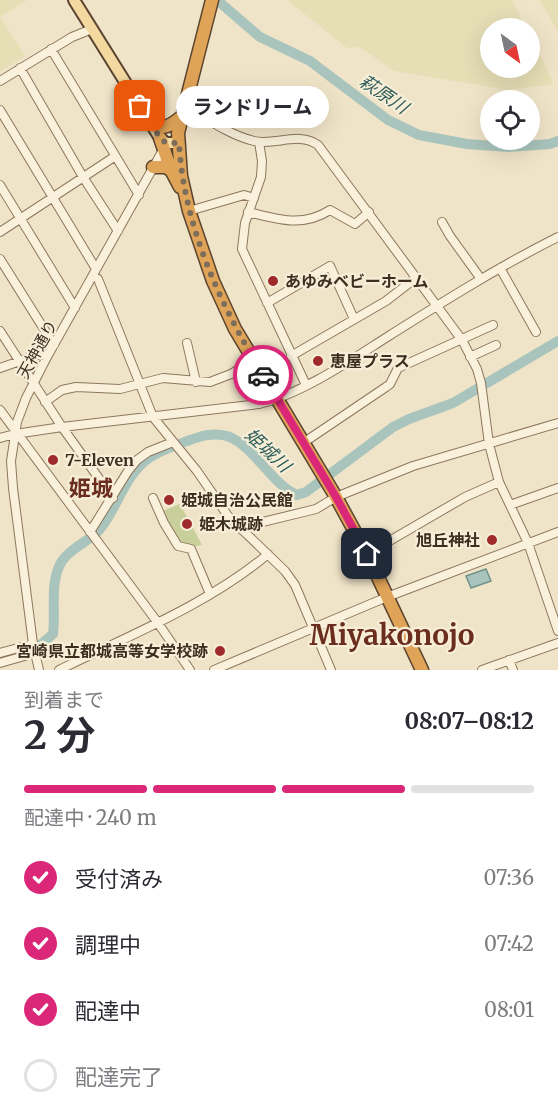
<!DOCTYPE html>
<html lang="ja">
<head>
<meta charset="utf-8">
<style>
  :root { --surface:#fff; --page:#f2f2f3; --text:#2b2b33; --muted:#7c7c81; --line:#e1e1e2; --accent:#db2777 }
  body { margin:0; font-family:Merriweather,"Noto Sans JP",serif; background:var(--page); color:var(--text); height:100vh; display:flex; flex-direction:column; font-size:22px; white-space:nowrap }
  * { box-sizing:border-box; margin:0 }
  p { font-size:20px; color:var(--muted) }
  .icon { flex:none; width:33px; height:33px; fill:none; stroke:currentColor; stroke-width:2; stroke-linecap:round; stroke-linejoin:round }
  .map { position:relative; height:670px; overflow:hidden }
  .side { display:flex; flex-direction:column; background:var(--surface); flex:1 }
  .side>* { flex:none }
  .needle { width:39px; rotate:147deg }
  .fabs { position:absolute; left:480px; top:18px; display:grid; gap:12px }
  .fabs a { display:grid; place-items:center; width:60px; height:60px; border-radius:50%; background:var(--surface); box-shadow:0 6px 24px #0002; font-size:30px }
  .pin { position:absolute; display:grid; place-items:center; width:51px; height:51px; color:#fff; margin:-26px; border-radius:12px; box-shadow:0 3px 9px #0006 }
  .courier { position:absolute; display:grid; place-items:center; width:60px; height:60px; margin:-30px; border:4px solid #db2777; border-radius:50%; background:#fff; color:#222; box-shadow:0 2px 8px #0007 }
  .bubble { position:absolute; height:42px; border-radius:21px; background:var(--surface); box-shadow:0 6px 24px #0002; font-size:20px; font-weight:700; line-height:42px; text-align:center }
  .head em { font-style:normal; font-weight:700 }
  .head div { display:flex; flex-direction:column-reverse }
  .head { display:flex; align-items:center; justify-content:space-between; height:102px; padding:0 24px }
  h1 { font-size:39px; font-weight:700; line-height:45px }
  .bar { display:grid; grid-template-columns:repeat(4,1fr); gap:9px 6px; align-content:center; height:72px; padding:0 24px }
  .bar i { height:8px; border-radius:4px; background:var(--line) }
  .bar .selected { background:var(--accent) }
  .bar p { grid-column:span 4 }
  ol { padding:0 24px; list-style:none }
  li { display:flex; align-items:center; gap:18px; height:66px }
  li p { margin-inline-start:auto }
  li .icon { padding:6px; border-radius:50%; background:var(--accent); color:#fff; stroke-width:4 }
  li:last-child { color:var(--muted) }
  li i { width:33px; height:33px; border:3px solid var(--line); border-radius:50% }
  .map>svg:first-child { display:block }
  .farmland { fill:#e6deb5 }
  .green { fill:#c9cf9b }
  .water { fill:#a9c4bc; stroke:#6f938a; stroke-width:1.5 }
  .lines { fill:none; stroke-linecap:round; stroke-linejoin:round }
  .river { stroke:#a9c4bc; stroke-width:10 }
  .minor-casing { stroke:#8d765c; stroke-width:10 }
  .major-casing { stroke:#5b4430; stroke-width:14 }
  .highway-casing { stroke:#5b4430; stroke-width:15 }
  .minor { stroke:#faf1dc; stroke-width:8 }
  .major { stroke:#f3d9a0; stroke-width:10 }
  .highway { stroke:#e0a458; stroke-width:12 }
  .done { stroke:#7c6e5b; stroke-width:6; stroke-dasharray:0 10.8 }
  .route { stroke:#db2777; stroke-width:8 }
  .poi-dot { fill:#9e2a2b; stroke:#f7eed8; stroke-width:2 }
  .labels { text-anchor:middle; dominant-baseline:central; stroke-width:4.5; stroke-linejoin:round; paint-order:stroke }
  .poi-label { font-size:16px; font-weight:bold; fill:#3d2e20; stroke:#f7eed8; text-anchor:start }
  .street-label { font-size:16px; fill:#3d2e20; stroke:#f7eed8 }
  .water-label { font-size:18px; font-style:italic; fill:#2f5d5a; stroke:#f7eed8 }
  .district-label { font-size:22px; font-weight:bold; fill:#6b2e1e; stroke:#f7eed8 }
  .town-label { font-size:28px; font-weight:bold; fill:#6b2e1e; stroke:#f7eed8 }
</style>
</head>
<body>
<div class="map">
<svg width="558" height="670" viewBox="0 0 558 670">
  <rect width="100%" height="100%" fill="#f0e4c8"/>
  <path class="farmland" d="M 0,0 L 27,0 L 0,17 L 25,56 L 0,72 Z
    M 287,0 L 512,0 L 526,28 L 490,28 L 490,68 L 530,68 L 530,35 L 554,84 L 508,90 L 394,71 L 360,47 L 347,48 Z
    M 540,0 L 558,0 L 558,32 Z"/>
  <path class="green" d="M 180,504 L 202,545 C 176,552 171,531 160,512 Z"/>
  <path class="water" d="M 486,569 L 491,581 L 471,588 L 466,576 Z"/>
  <g class="lines">
    <path class="river" d="M 217,0 L 260,37 L 310,61 L 388,120 L 419,135 L 467,144 L 508,147 L 550,144 L 558,141
      M 0,658 L 39,646 L 53,634 C 56,612 49,581 62,561 C 71,547 89,542 100,529 C 118,507 125,474 149,458 C 160,450 175,446 187,441 C 201,436 213,432 227,436 C 254,445 270,483 297,495 L 306,492 L 393,427 L 409,419 L 453,403 L 558,341"/>
    <defs>
      <path id="minor" d="M 51,49 L 139,195
        M 20,68 L 83,177 L 118,231
        M 0,81 L 72,37 L 92,29
        M 184,105 C 206,118 229,135 254,141 C 275,146 299,131 318,145 L 462,340 L 477,369 L 481,383 L 489,444 L 499,482 L 528,543 L 558,631
        M 0,110 L 96,269
        M 259,142 L 262,161 L 261,177 L 245,223 L 242,249 L 306,385
        M 0,185 L 75,308
        M 189,211 L 244,195 L 254,198
        M 248,212 C 278,219 302,228 330,210 L 355,224 L 369,212
        M 442,222 L 450,236 L 481,279
        M 0,232 L 114,157
        M 0,259 L 54,345
        M 500,268 L 536,332
        M 93,275 L 98,279 L 153,417 L 197,471 L 228,516 L 285,571 L 295,585 L 331,670
        M 267,303 L 330,266 L 354,319
        M 0,331 L 62,427 L 113,498
        M 187,343 L 196,382
        M 291,356 L 386,301 L 417,277
        M 470,357 L 496,345
        M 0,368 L 40,354 L 47,357
        M 45,402 L 62,390 L 76,387 L 120,389 L 163,378 L 210,382 L 231,374 L 253,360
        M 0,410 L 158,623 L 190,670
        M 0,438 L 15,434 L 62,427 L 259,404 C 301,394 348,362 384,339 C 441,303 498,267 558,237
        M 303,443 L 386,387 L 390,384 L 398,368 L 493,325
        M 153,498 L 164,523 L 178,546 L 191,549 L 210,594
        M 510,505 L 558,488
        M 242,530 L 250,525 L 316,509 L 336,497 L 413,466 L 558,423
        M 90,532 L 128,471 L 137,460 L 148,452 L 173,442
        M 367,554 L 465,497 L 499,482
        M 0,653 L 33,644
        M 509,660 L 513,670
        M 0,663 L 35,653
        M 39,670 L 33,644 L 13,488 L 11,461 L 17,422 L 26,398 L 47,357 L 163,150 L 166,148
        M 59,670 C 128,636 209,604 268,554
        M 214,670 L 387,597 L 558,532
        M 482,670 L 558,643"/>
      <path id="major" d="M 74,0 L 160,138 L 166,143 L 179,143"/>
      <path id="highway" d="M 212,0 L 178,133 L 181,176 L 189,211 L 213,281 L 235,329 L 336,497 L 367,554 L 422,670
        M 152,125 C 165,129 170,126 180,118
        M 160,138 L 171,170 L 180,187
        M 153,167 L 165,167 L 171,170"/>
    </defs>
    <use href="#minor" class="minor-casing"/>
    <use href="#major" class="major-casing"/>
    <use href="#highway" class="highway-casing"/>
    <use href="#minor" class="minor"/>
    <use href="#major" class="major"/>
    <use href="#highway" class="highway"/>
  </g>
  <g class="lines">
    <path class="done" d="M 140,106 L 160,138 L 166,143 L 179,143 C 184,227 220,304 263,375"/>
    <path class="route" d="M 263,375 L 336,497 L 367,554"/>
  </g>
  <g class="poi-dot">
    <circle cx="273" cy="281" r="6"/>
    <circle cx="318" cy="361" r="6"/>
    <circle cx="53" cy="460" r="6"/>
    <circle cx="169" cy="500" r="6"/>
    <circle cx="187" cy="524" r="6"/>
    <circle cx="492" cy="540" r="6"/>
    <circle cx="220" cy="651" r="6"/>
  </g>
  <g class="labels">
    <g class="poi-label">
      <text x="285" y="281">あゆみベビーホーム</text>
      <text x="330" y="361">恵屋プラス</text>
      <text x="65" y="460">7-Eleven</text>
      <text x="181" y="500">姫城自治公民館</text>
      <text x="199" y="524">姫木城跡</text>
      <text x="480" y="540" text-anchor="end">旭丘神社</text>
      <text x="208" y="651" text-anchor="end">宮崎県立都城高等女学校跡</text>
    </g>
    <g class="street-label">
      <text transform="translate(37 349) rotate(-61)">天神通り</text>
    </g>
    <g class="water-label">
      <text transform="translate(384 94) rotate(34)">萩原川</text>
      <text transform="translate(268 450) rotate(43)">姫城川</text>
    </g>
    <g class="district-label">
      <text x="91" y="488">姫城</text>
    </g>
    <g class="town-label">
      <text x="392" y="635">Miyakonojo</text>
    </g>
  </g>
</svg>
<div class="fabs">
<a><svg class="needle" viewBox="-14 -14 28 28"><path d="M0-13l5 13h-10z" fill="#e53935"/><path d="M0 13l5-13h-10z" fill="#7c7c81"/></svg></a>
<a><svg class="icon" aria-label="locate" viewBox="0 0 24 24"><circle cx="12" cy="12" r="6"/><path d="M12 2v4M12 18v4M2 12h4M18 12h4"/></svg></a>
</div>
<div class="pin" style="left:140px;top:106px;background:#ea580c"><svg class="icon" aria-label="bag" viewBox="0 0 24 24"><path d="M5 8h14l-1 12H6zM9 8a3 3 0 0 1 6 0"/></svg></div>
<div class="pin" style="left:367px;top:554px;background:#1f2937"><svg class="icon" aria-label="home" viewBox="0 0 24 24"><path d="M3 11l9-7 9 7M6 9v11h12V9"/></svg></div>
<div class="courier" style="left:263px;top:375px"><svg class="icon" aria-label="car" viewBox="0 0 24 24"><path d="M5 17H2v-5l4-1 3-4h7l3 4 3 1v5h-3M9 17h6M6 11h13"/><circle cx="7" cy="17" r="2"/><circle cx="17" cy="17" r="2"/></svg></div>
<div class="bubble" style="left:176px;top:86px;width:153px">ランドリーム</div>
</div>
<section class="side">
<div class="head"><div><h1>2 分</h1><p>到着まで</p></div><em>08:07–08:12</em></div>
<div class="bar"><i class="selected"></i><i class="selected"></i><i class="selected"></i><i></i><p>配達中 · 240 m</p></div>
<ol>
<li><svg class="icon" aria-label="check" viewBox="0 0 24 24"><path d="M5 12l5 5 9-10"/></svg>受付済み<p>07:36</p></li>
<li><svg class="icon" aria-label="check" viewBox="0 0 24 24"><path d="M5 12l5 5 9-10"/></svg>調理中<p>07:42</p></li>
<li><svg class="icon" aria-label="check" viewBox="0 0 24 24"><path d="M5 12l5 5 9-10"/></svg>配達中<p>08:01</p></li>
<li><i></i>配達完了</li>
</ol>
</section>
</body>
</html>
